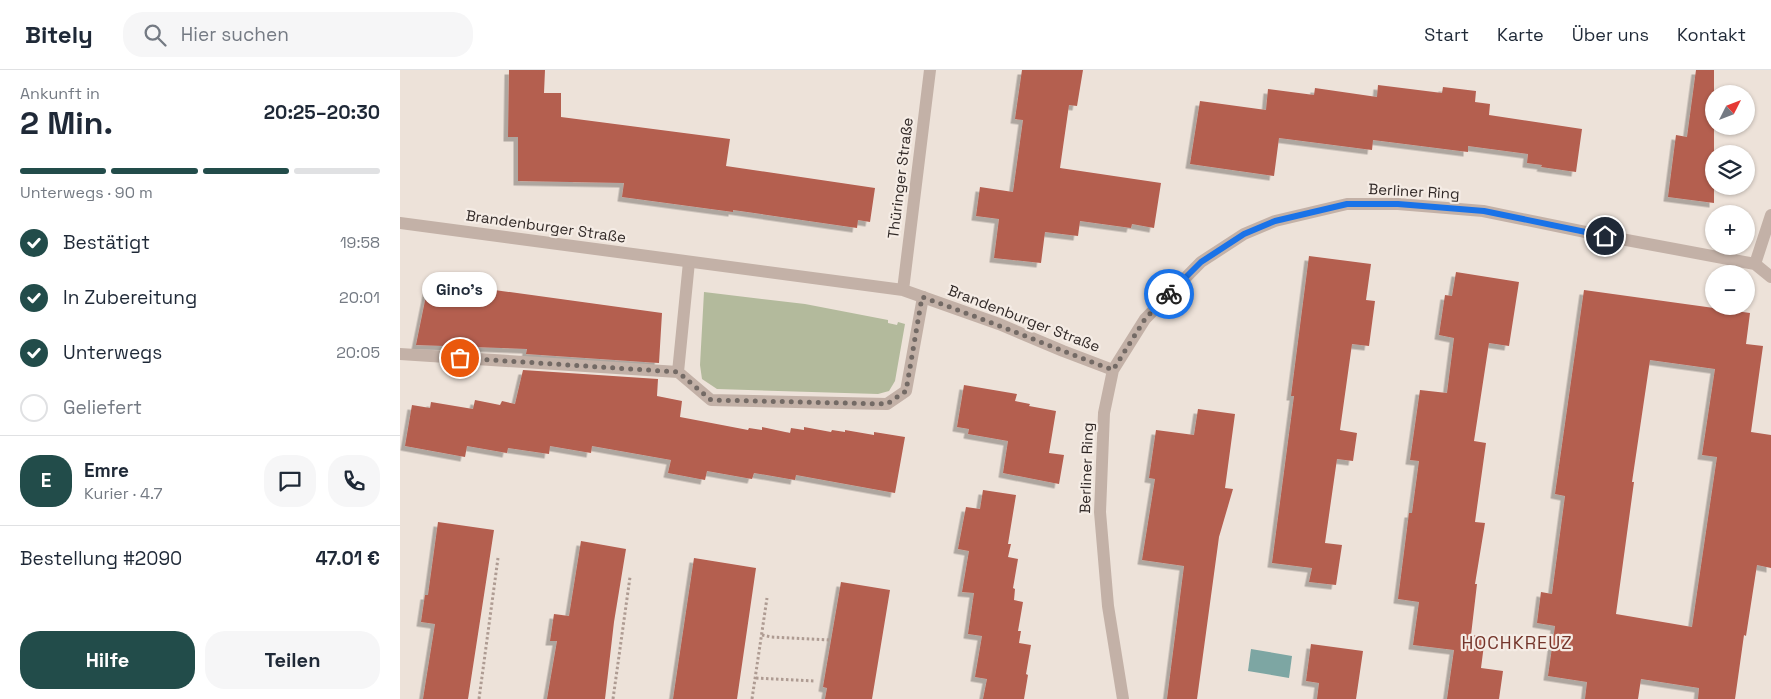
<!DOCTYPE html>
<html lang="de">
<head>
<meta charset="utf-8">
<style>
  :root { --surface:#fff; --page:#f6f6f7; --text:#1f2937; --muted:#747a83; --line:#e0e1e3; --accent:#224c4a }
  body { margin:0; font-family:"Space Grotesk",sans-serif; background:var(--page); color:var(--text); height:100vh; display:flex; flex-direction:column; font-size:19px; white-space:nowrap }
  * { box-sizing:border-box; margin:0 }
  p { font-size:16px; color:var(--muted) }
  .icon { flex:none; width:28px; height:28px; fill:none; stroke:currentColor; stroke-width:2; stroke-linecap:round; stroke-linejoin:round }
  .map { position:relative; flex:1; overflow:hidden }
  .drawer { display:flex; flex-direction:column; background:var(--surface); width:400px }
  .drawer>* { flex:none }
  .needle { width:32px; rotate:48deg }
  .controls { position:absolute; left:1305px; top:15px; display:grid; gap:10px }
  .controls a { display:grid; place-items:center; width:50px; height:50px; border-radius:50%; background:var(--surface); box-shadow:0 1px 4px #0004; font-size:25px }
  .pin { position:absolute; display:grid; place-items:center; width:42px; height:42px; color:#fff; margin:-21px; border:2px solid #fff; border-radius:50%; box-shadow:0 1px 5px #0007 }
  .courier { position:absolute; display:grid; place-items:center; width:50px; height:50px; margin:-25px; border:4px solid #1a73e8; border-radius:50%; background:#fff; color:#222; box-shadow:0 1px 6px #0007 }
  .bubble { position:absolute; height:35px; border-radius:18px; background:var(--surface); box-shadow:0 1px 4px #0004; font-size:16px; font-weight:700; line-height:35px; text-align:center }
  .overview em { font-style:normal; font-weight:700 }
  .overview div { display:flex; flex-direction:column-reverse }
  .overview { display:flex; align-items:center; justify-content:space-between; height:85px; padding:0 20px }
  h1 { font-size:32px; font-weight:700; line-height:38px }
  .bar { display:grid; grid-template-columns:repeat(4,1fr); gap:8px 5px; align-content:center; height:60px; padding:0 20px }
  .bar i { height:6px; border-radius:4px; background:var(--line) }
  .bar .current { background:var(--accent) }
  .bar p { grid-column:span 4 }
  .line { display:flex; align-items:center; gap:12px; padding:0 20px; border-top:1px solid var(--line) }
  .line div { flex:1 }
  .round { display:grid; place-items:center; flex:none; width:52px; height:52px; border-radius:20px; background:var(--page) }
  ol { padding:0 20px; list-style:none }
  li { display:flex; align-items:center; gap:15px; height:55px }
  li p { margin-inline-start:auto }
  li .icon { padding:5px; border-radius:50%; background:var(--accent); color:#fff; stroke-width:4 }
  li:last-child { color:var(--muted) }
  li i { width:28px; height:28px; border:2px solid var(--line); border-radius:50% }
  .primary-button { display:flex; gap:10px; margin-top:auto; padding:10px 20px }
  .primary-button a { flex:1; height:58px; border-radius:20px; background:var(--accent); color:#fff; font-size:20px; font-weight:700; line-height:58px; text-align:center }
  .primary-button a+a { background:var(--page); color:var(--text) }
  header { display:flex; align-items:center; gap:30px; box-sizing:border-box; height:70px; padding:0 25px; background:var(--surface); border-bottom:1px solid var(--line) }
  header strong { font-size:24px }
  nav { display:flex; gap:28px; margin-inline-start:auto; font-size:18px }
  .search { width:350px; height:45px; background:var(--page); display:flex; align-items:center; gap:12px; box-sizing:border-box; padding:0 18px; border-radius:20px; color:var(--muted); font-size:19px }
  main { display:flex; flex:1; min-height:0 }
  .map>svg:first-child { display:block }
  .green { fill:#b3ba9c }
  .water { fill:#7da6a3 }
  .building { fill:#b45e50; fill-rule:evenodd; filter:url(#shadow) }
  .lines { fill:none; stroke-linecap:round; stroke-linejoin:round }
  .path { stroke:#ae9b92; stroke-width:3; stroke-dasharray:2.5 2.5; stroke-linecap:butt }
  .service { stroke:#c3b1a7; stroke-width:12 }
  .minor { stroke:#c3b1a7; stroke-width:12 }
  .done { stroke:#736a65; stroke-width:5; stroke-dasharray:0 9 }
  .route { stroke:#1a73e8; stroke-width:6 }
  .labels { text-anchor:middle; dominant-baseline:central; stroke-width:4.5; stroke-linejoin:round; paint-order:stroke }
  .street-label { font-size:15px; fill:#312927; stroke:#f5ece5 }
  .quarter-label { font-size:18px; letter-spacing:1px; fill:#74352b; stroke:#f5ece5 }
</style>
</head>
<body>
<header>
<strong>Bitely</strong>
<div class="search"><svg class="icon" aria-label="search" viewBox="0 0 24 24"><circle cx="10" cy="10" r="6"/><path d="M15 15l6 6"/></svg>Hier suchen</div>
<nav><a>Start</a><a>Karte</a><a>Über uns</a><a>Kontakt</a></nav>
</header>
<main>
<section class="drawer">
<div class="overview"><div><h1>2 Min.</h1><p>Ankunft in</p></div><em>20:25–20:30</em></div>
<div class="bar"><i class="current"></i><i class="current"></i><i class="current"></i><i></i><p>Unterwegs · 90 m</p></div>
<ol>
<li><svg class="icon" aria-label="check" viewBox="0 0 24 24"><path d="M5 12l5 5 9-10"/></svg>Bestätigt<p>19:58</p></li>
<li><svg class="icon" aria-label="check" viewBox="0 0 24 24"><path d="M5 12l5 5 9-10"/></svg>In Zubereitung<p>20:01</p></li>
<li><svg class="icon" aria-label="check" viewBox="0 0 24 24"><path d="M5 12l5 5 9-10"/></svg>Unterwegs<p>20:05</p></li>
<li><i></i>Geliefert</li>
</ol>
<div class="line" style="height:90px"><b class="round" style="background:var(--accent);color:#fff">E</b><div><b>Emre</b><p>Kurier · 4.7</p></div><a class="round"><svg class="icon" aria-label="chat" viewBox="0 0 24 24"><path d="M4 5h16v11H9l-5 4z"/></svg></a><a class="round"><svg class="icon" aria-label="phone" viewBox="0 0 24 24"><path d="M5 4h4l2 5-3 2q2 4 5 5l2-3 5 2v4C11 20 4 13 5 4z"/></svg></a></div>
<div class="line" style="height:65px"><div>Bestellung #2090</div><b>47.01 €</b></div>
<div class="primary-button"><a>Hilfe</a><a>Teilen</a></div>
</section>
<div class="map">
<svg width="1371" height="629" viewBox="0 0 1371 629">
  <defs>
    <filter id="shadow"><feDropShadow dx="-4.5" dy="4.5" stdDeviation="0" flood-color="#0004"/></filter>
  </defs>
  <rect width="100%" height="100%" fill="#ede2d9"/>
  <path class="green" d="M 304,222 L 405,234 L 488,250 L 488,253 L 497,255 L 498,252 L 505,254 L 495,311 L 489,321 L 478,324 L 317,319 L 302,309 L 300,295 Z"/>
  <path class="water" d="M 851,579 L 892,586 L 889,608 L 848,601 Z"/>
  <path class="building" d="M 109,0 L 145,0 L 144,23 L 161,23 L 161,47 L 330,69 L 326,96 L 475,118 L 470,152 L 458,150 L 457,158 L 333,140 L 333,142 L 222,127 L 224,113 L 118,111 L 118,67 L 108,67 Z
    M 622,0 L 683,0 L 677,36 L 669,35 L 660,98 L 761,113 L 754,158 L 732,154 L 731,158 L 680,151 L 678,166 L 645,162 L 641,193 L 594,188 L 599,149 L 576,146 L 580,117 L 613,122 L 623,50 L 615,49 Z
    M 1296,0 L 1314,0 L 1314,133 L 1268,127 L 1276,65 L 1287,67 Z
    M 978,15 L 1042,23 L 1043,17 L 1076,21 L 1075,32 L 1090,34 L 1089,45 L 1182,59 L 1176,102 L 1141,97 L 1142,95 L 1127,93 L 1128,84 L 1068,76 L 1068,82 L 973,70 L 972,80 L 879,68 L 874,106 L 790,94 L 800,31 L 866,40 L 868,19 L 914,25 L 915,18 L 977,27 Z
    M 909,186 L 971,194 L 966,230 L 975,231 L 969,276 L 952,274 L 940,360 L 957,363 L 953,391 L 937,389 L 925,473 L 942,475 L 936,515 L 909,512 L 912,498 L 872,493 L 894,326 L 891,326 Z
    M 1056,202 L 1119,212 L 1109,276 L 1089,273 L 1074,371 L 1086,373 L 1075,452 L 1085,453 L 1075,514 L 1077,514 L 1071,565 L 1085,567 L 1081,598 L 1103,601 L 1099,629 L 1047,629 L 1054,580 L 1013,575 L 1019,532 L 998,529 L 1009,443 L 1012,443 L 1019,391 L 1010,390 L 1020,320 L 1047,323 L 1054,268 L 1039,265 L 1045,225 L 1052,226 Z
    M 29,211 L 262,243 L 259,293 L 126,284 L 127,279 L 16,275 Z
    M 1184,220 L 1350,243 L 1346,274 L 1363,276 L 1351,362 L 1371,365 L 1371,498 L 1357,495 L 1346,566 L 1344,565 L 1335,629 L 1298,629 L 1299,618 L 1241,609 L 1238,629 L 1185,629 L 1187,612 L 1148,606 L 1155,556 L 1137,553 L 1141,522 L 1152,524 L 1165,426 L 1155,424 ZM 1250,290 L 1315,299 L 1302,385 L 1317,387 L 1292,557 L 1216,544 L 1234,412 L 1232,412 Z
    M 123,300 L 258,309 L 257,326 L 282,331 L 280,347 L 348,360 L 349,358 L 362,360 L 362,357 L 390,363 L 391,358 L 404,360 L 404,357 L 431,362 L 432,360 L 445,362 L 445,360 L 474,365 L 474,362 L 505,367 L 495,423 L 396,405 L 395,410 L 354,403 L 352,409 L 307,401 L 305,410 L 268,403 L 271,390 L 192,376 L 191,383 L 150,376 L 149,384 L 108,378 L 107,383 L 67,376 L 65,387 L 5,376 L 12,335 L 30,338 L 31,332 L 73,339 L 75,330 L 100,335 L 102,331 L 115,334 Z
    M 564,315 L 617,324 L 615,331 L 630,334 L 629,336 L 656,341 L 649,383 L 664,385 L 659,414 L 603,403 L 608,371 L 568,364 L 569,359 L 557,357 Z
    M 798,339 L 835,344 L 825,418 L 833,419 L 819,467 L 797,629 L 767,629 L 784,496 L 742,490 L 755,409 L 749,408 L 756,360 L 794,365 Z
    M 583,420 L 616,425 L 608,474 L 611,474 L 608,487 L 618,489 L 613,518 L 615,519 L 614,530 L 623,532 L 618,561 L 621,561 L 619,573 L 631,575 L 626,604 L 628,605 L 624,629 L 583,629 L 587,609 L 575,607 L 582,566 L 568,564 L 574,523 L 562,522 L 569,481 L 558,479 L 566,437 L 580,439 Z
    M 38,452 L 94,460 L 68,629 L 23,629 L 35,554 L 21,552 L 25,525 L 28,525 Z
    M 181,471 L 226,479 L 214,552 L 205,629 L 147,629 L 157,571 L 150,571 L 154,544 L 169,546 Z
    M 294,488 L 356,498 L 337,629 L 273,629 Z
    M 441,512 L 490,520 L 472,629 L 425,629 L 427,618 L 423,617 Z
    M 911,574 L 963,581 L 956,629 L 917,629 L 919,613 L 906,611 Z"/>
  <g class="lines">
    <path class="path" d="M 362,565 L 371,567 L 431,570
      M 356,608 L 415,611
      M 79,629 L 98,488
      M 213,629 L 230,507
      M 352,629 L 367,528"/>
    <path class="service" d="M 0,284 L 278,302 L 289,192
      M 278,302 L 311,330 L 487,334 L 506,321 L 523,227"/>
    <path class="minor" d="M 0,153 L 503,220 L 599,254 L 663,281 L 713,300
      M 1355,194 L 1371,145
      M 503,220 L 530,0
      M 723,629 L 708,536 L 700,442 L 704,343 L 713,300 L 745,249 L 801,192 L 844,164 L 875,151 L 947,134 L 998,134 L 1083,141 L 1205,166 L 1355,194 L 1371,207"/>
  </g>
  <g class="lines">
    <path class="done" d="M 60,288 L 278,302 L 311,330 L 487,334 L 506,321 L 522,227 C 587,250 649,276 713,300 L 745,249 L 769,224"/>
    <path class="route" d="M 769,224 L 801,192 L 844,164 L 875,151 L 947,134 L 998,134 L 1084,141 L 1205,166"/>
  </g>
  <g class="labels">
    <g class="street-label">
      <text transform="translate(500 108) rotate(-83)">Thüringer Straße</text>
      <text transform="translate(1014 121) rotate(3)">Berliner Ring</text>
      <text transform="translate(146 156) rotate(8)">Brandenburger Straße</text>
      <text transform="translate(624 248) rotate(21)">Brandenburger Straße</text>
      <text transform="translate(686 398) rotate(-88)">Berliner Ring</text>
    </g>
    <g class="quarter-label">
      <text x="1117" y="572">HOCHKREUZ</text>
    </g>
  </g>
</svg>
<div class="controls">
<a><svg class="needle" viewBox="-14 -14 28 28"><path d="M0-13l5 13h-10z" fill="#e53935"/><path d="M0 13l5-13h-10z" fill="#747a83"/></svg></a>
<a><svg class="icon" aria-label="layers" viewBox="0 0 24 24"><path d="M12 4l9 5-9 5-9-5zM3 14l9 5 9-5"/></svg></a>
<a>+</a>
<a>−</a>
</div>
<div class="pin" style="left:60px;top:288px;background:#ea580c"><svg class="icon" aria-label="bag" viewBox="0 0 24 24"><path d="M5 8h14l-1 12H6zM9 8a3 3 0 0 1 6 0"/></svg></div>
<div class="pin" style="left:1205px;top:166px;background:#1f2937"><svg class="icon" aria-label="home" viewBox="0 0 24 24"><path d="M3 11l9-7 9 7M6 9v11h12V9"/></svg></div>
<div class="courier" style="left:769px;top:224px"><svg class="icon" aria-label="bike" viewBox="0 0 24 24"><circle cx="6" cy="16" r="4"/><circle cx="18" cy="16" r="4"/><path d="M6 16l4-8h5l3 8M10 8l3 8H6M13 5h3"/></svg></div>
<div class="bubble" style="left:22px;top:202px;width:75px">Gino's</div>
</div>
</main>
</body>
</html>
